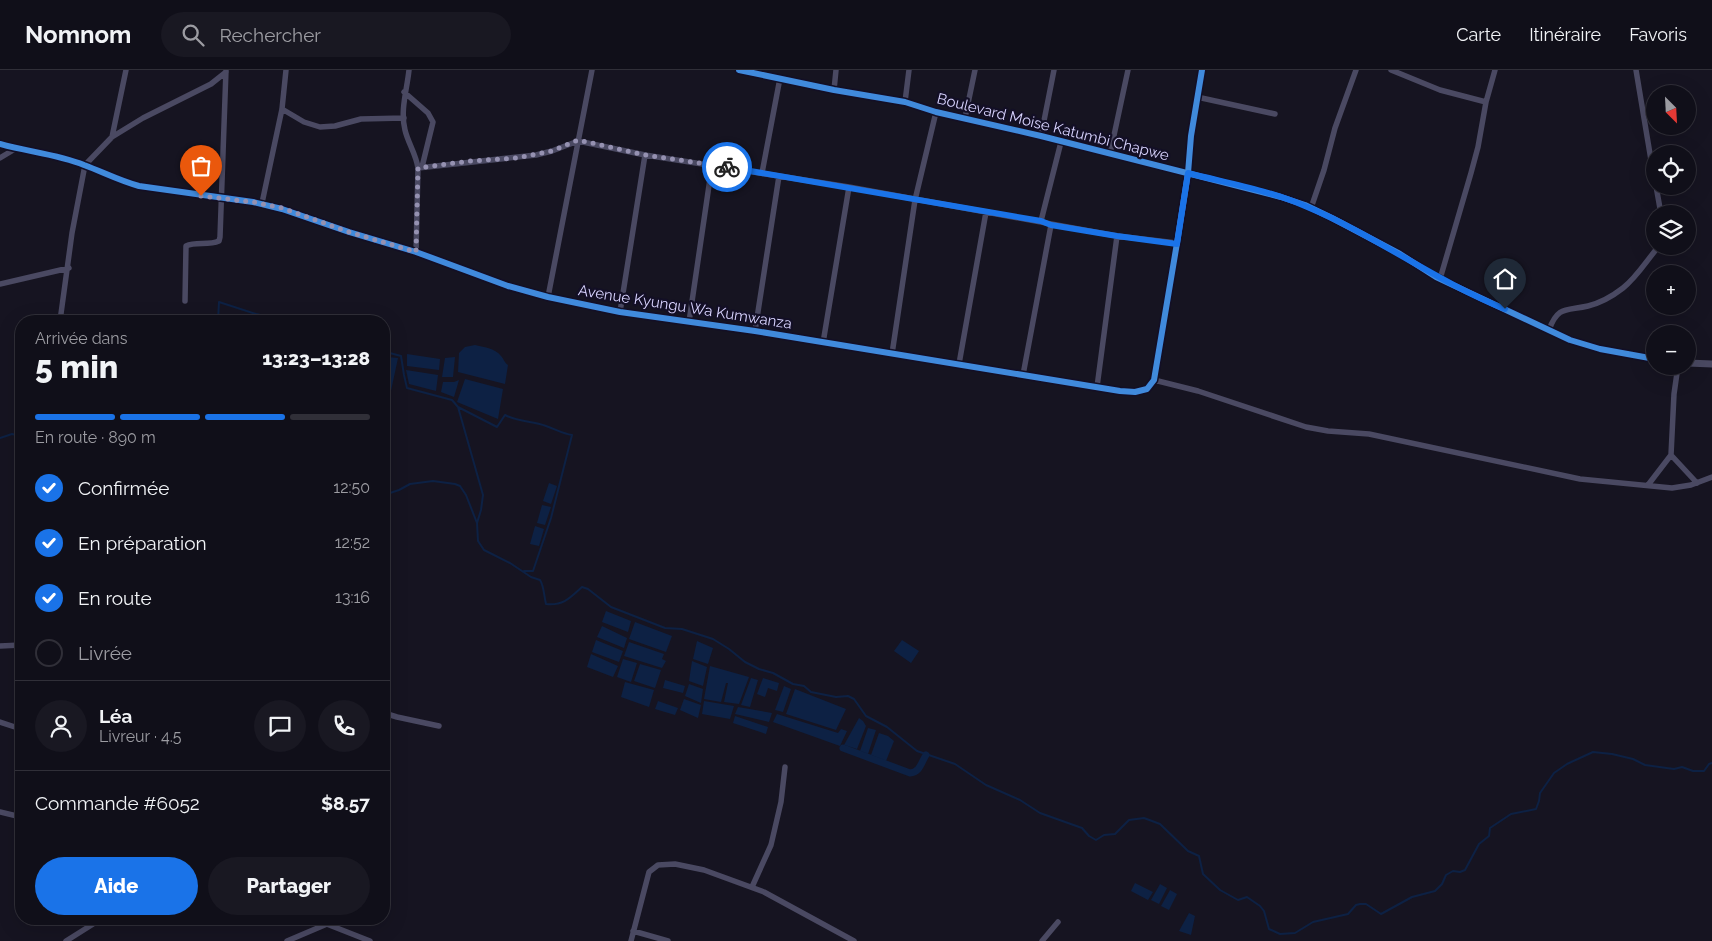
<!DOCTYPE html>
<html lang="fr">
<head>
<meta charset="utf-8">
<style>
  :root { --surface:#100f19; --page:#191822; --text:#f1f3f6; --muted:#9c9ca2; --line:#302f38; --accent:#1a73e8 }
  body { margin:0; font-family:Raleway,sans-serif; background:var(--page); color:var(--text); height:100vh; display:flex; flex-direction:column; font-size:19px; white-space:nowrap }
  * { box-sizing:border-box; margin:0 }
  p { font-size:16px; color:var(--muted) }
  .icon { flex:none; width:28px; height:28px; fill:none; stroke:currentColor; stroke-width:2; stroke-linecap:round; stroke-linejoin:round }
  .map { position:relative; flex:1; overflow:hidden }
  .panel { position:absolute; left:15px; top:245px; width:375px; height:610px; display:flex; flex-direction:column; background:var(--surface); border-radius:20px; box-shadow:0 5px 20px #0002,0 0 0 1px var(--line) }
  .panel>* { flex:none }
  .needle { width:32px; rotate:156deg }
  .tools { position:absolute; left:1646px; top:15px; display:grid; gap:10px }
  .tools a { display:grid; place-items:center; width:50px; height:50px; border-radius:50%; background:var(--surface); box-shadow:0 5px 20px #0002,0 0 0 1px var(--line); font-size:25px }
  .pin { position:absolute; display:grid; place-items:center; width:42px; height:42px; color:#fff; margin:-51px -21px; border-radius:50% 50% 50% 0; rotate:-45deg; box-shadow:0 0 5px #0007 }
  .pin .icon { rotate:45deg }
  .courier { position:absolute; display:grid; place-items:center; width:50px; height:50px; margin:-25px; border:4px solid #1a73e8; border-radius:50%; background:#fff; color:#222; box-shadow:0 1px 6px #0007 }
  .summary em { font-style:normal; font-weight:800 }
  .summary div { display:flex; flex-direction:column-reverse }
  .summary { display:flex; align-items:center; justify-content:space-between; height:85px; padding:0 20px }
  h1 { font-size:32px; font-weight:800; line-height:38px }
  .bar { display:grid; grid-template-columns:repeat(4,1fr); gap:8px 5px; align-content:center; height:60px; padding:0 20px }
  .bar i { height:6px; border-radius:4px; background:var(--line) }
  .bar .current { background:var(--accent) }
  .bar p { grid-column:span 4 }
  .line { display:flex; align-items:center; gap:12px; padding:0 20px; border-top:1px solid var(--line) }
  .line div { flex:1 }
  .round { display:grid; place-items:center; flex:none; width:52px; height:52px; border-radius:26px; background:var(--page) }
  ol { padding:0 20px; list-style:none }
  li { display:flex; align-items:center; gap:15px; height:55px }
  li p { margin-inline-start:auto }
  li .icon { padding:5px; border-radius:50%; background:var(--accent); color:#fff; stroke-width:4 }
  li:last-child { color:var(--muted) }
  li i { width:28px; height:28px; border:2px solid var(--line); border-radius:50% }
  .button { display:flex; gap:10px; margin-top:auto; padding:10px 20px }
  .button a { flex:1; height:58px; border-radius:30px; background:var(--accent); color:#fff; font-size:20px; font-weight:800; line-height:58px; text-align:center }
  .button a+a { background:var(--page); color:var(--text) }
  header { display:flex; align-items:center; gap:30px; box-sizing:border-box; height:70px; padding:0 25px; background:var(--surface); border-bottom:1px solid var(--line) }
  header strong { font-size:24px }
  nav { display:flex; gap:28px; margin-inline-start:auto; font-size:18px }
  .search { width:350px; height:45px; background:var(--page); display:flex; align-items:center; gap:12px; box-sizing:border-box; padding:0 18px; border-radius:28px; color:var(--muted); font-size:19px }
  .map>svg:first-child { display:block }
  .water { fill:#0d2144 }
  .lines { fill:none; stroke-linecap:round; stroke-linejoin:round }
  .stream { stroke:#0d2144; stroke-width:2 }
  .canal { stroke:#0d2144; stroke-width:7 }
  .minor { stroke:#4a4962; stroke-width:5.5 }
  .tertiary { stroke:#4a4962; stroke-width:7 }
  .cycleway-casing { stroke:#130f26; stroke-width:9 }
  .cycleway { stroke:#408adc; stroke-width:6 }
  .done { stroke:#9591b1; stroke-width:5; stroke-dasharray:0 9 }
  .route { stroke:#1a73e8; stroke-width:6 }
  .labels { text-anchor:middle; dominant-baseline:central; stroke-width:4.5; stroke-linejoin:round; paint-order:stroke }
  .street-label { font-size:15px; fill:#d9d4ff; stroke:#130f26 }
</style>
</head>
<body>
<header>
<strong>Nomnom</strong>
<div class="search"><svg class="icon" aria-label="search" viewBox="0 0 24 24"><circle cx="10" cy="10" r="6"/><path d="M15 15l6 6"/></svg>Rechercher</div>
<nav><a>Carte</a><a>Itinéraire</a><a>Favoris</a></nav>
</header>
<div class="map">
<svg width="1712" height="871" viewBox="0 0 1712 871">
  <rect width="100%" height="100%" fill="#161421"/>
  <path class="water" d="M 475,275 C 483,277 495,278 501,286 C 504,289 504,292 508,295 L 505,314 L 458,302 L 459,283 L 465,277 Z
    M 407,284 L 440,289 L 439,300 L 407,296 Z
    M 387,287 L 398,288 L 391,321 L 384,320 L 384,299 Z
    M 455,287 L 453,307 L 442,307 L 445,288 Z
    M 406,300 L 438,305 L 436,321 L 409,314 Z
    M 465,309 L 503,319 L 498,349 L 457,332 Z
    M 459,310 L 454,327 L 441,322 L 443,312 L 454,312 Z
    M 549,413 L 557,416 L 551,434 L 543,431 Z
    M 542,435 L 551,437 L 545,455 L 537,453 Z
    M 535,456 L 544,459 L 539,476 L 530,474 Z
    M 606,541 L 631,551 L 628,562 L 602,552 Z
    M 635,552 L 672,566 L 666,582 L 629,569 Z
    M 602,556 L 627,568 L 624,578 L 597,567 Z
    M 596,570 L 623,581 L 619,592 L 592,582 Z
    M 902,570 L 919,581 L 911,593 L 894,581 Z
    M 697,571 L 713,578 L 708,594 L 693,589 Z
    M 629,572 L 664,584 L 662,589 L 666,591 L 662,598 L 624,586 Z
    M 591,584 L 618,596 L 613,607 L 587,597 Z
    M 623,589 L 637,593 L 631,612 L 617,607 Z
    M 692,591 L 707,597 L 703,616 L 689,611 Z
    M 640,594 L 661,600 L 655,618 L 634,611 Z
    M 710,596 L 749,607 L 739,634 L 724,632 L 728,613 L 726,613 L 721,632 L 704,629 Z
    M 751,608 L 758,610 L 750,637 L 741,635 Z
    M 763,608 L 779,613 L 777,621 L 768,618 L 765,627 L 757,624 Z
    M 665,610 L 685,616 L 683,623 L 663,618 Z
    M 625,612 L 654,620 L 649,637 L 621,627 Z
    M 689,614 L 703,619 L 701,633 L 685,626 Z
    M 784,616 L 791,619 L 783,642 L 775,640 Z
    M 795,619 L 846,639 L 836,660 L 786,644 Z
    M 684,629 L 701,635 L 698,648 L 680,640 Z
    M 658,631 L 678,638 L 675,645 L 655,639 Z
    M 704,631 L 734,636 L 730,649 L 702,644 Z
    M 738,637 L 772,643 L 769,652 L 735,644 Z
    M 777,644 L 838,663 L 841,659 L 847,661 L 840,676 L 773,652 Z
    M 735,646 L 768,657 L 766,664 L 733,653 Z
    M 859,648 L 863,651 L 866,656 L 857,679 L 844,675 Z
    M 868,658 L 876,660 L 868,684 L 860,681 Z
    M 879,663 L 888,666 L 894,671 L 886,691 L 871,685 Z
    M 1135,813 L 1153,822 L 1148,830 L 1131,821 Z
    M 1160,814 L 1167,818 L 1159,834 L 1151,830 Z
    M 1170,820 L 1177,824 L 1169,840 L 1161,836 Z
    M 1189,843 L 1195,846 L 1191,865 L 1179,861 Z"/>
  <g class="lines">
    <path class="stream" d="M 218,251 L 219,232 L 256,244 L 288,251
      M 384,270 L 386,270 L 386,282 L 401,286 L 404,305 L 407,318 L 452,330 L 458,337 L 497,357 L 505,345 C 518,352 532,351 546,356 C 555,359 563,364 572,365 L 551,448 L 533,501 L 524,501
      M 458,337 L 483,425 L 481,440 L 477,453
      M 0,368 L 12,364 L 21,366
      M 384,425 L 399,420 L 410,414 L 433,411 L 455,414 L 460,416 L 466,425 L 477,453 L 478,471 L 484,480 L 510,493 L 531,507 L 540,510 C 544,516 544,526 546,534 C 563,536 570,528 582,517 L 588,519 L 611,537 L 665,558 L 682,559 L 713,569 L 729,579 L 745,592 L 759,599 L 773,603 L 793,614 L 804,616 L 811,622 L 836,627 L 848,626 L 854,629 L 866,646 L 887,657 L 917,681 L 955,694 L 986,715 L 1020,730 L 1040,743 L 1082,758 L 1089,766 L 1096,770 L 1104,765 L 1115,764 L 1129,750 L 1144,748 L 1160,754 L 1188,781 L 1199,786 L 1203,804 L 1220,820 L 1238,830 L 1247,827 L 1260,836 L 1264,841 L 1269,859 L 1280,864 L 1295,863 L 1313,852 L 1348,844 L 1356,835 L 1360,834 L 1366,834 L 1381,844 L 1412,827 L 1435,821 L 1442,814 L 1446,805 L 1453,801 L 1460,802 L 1465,800 L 1479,774 L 1489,766 L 1490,758 L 1511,744 L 1536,739 L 1539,731 L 1540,723 L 1554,703 L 1567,694 L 1593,682 L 1612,684 L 1633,689 L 1645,695 L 1674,699 L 1682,697 L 1693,701 L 1704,701 L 1709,694 L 1712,693"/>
    <path class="canal" d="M 843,678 L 910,703 C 920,702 921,693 926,685"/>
    <path class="minor" d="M 409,0 C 407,20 400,40 405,60 C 408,73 416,84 418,98 L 416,182
      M 1391,0 L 1440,20 L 1486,32
      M 1636,0 L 1655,114
      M 834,20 L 836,0
      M 404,22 L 428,43 L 433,52 L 422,97
      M 1197,27 L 1275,44
      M 905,32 L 909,0
      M 282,39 L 304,52 L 320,57 L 335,56 L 361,49 L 404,48
      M 965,48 L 975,0
      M 1041,66 L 1054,0
      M 112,67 L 126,0
      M 0,74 C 28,82 57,84 84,95 C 103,102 120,111 139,116 L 253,132 L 282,139 L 349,162 L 416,182 L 508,216 L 548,227 L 620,242 L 755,261 L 1120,321 L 1135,322 L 1147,319 L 1154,310 L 1177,173 L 1188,103 L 1191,66 L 1202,0
      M 1110,84 L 1128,0
      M 0,88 L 15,79
      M 418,98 L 536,85 L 552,81 L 578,71 L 645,85 L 849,117 L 1117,166 L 1177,173
      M 762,103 L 780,8
      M 1656,116 L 1661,144
      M 262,133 L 282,39 L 286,0
      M 1311,138 L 1324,100 L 1335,58 L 1356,0
      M 1041,151 L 1061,72
      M 1440,209 L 1471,103 L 1478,77 L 1486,32 L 1495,0
      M 0,214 L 69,198
      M 548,227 L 592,0
      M 185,231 L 186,176 C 196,171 208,176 219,171 L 220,167 L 226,0
      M 620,242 L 645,85
      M 60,251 L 72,163 L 85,95 L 112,67 L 143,48 L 211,14 L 226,2
      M 689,252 L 712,95
      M 1549,260 C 1558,235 1567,241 1588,236 C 1600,233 1614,225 1623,218 C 1637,207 1647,190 1659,176
      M 755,261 L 779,106
      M 823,273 L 849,117
      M 892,284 L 915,130 L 936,42
      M 959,294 L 986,142
      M 1023,305 L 1051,155
      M 1154,310 L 1198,321 L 1306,357 L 1328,361 L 1369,364 L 1580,409 L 1672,418 L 1691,415 L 1712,407
      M 1097,317 L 1117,166
      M 1671,385 L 1697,413
      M 1648,415 L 1671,385 L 1674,324 L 1678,296
      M 0,576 L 21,575
      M 384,643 L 397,647 L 439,656
      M 0,652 L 21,659
      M 384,653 L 386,644
      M 0,742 L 21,747
      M 752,817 L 771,775 L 781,732 L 785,697
      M 314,849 L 370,871
      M 633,861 L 668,871
      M 66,871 L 101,849
      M 287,871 L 327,854
      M 631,871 L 649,802 L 658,795 L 675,794 L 704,800 L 764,822 L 854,871
      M 1042,871 L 1058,852"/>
    <path class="tertiary" d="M 739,0 L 834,20 L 905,32 L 936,42 L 1041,66 L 1281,127 L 1305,135 L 1332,148 L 1400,184 L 1436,207 L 1570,270 L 1600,279 L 1655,289
      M 1688,293 L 1712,294"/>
    <defs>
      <path id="cycleway" d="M 739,0 L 834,20 L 905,32 L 936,42 L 1041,66 L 1281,127 L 1305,135 L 1332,148 L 1400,184 L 1436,207 L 1570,270 L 1600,279 L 1655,289
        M 0,74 C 28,82 57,84 84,95 C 103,102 120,111 139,116 L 253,132 L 282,139 L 349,162 L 416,182 L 508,216 L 548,227 L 620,242 L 755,261 L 1120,321 L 1135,322 L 1147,319 L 1154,310 L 1177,173 L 1188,103 L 1191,66 L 1202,0"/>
    </defs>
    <use href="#cycleway" class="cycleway-casing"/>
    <use href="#cycleway" class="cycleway"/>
  </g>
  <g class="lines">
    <path class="done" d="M 201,126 L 253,132 L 282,138 L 349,162 L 416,182 L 418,98 L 470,91 L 517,88 L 552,81 L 578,70 L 645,85 L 727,97"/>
    <path class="route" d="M 727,97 L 1041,151 L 1051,155 L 1117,166 L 1177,174 L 1188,103 C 1227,113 1268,120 1305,136 C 1375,165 1435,211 1505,239"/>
  </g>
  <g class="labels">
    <g class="street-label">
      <text transform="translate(1053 57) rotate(14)">Boulevard Moise Katumbi Chapwe</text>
      <text transform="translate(685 237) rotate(9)">Avenue Kyungu Wa Kumwanza</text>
    </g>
  </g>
</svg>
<div class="tools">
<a><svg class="needle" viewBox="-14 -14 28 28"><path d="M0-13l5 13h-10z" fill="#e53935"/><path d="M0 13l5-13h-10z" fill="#9c9ca2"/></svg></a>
<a><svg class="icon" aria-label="locate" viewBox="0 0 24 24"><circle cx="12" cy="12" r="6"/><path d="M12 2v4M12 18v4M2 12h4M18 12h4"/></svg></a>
<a><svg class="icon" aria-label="layers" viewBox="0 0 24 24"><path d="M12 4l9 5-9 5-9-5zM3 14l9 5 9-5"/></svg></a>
<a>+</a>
<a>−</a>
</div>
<div class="pin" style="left:201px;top:126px;background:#ea580c"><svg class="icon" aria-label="bag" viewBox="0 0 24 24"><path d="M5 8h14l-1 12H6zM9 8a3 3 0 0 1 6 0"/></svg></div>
<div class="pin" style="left:1505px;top:239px;background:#1f2937"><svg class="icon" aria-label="home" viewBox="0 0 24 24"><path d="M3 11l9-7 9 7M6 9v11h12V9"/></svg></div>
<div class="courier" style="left:727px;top:97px"><svg class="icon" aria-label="bike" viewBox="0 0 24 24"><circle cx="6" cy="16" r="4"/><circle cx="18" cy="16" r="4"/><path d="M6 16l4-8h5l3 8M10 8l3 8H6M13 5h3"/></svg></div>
<section class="panel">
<div class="summary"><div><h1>5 min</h1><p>Arrivée dans</p></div><em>13:23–13:28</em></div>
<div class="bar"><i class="current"></i><i class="current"></i><i class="current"></i><i></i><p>En route · 890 m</p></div>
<ol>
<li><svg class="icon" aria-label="check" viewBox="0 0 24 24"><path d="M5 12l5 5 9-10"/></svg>Confirmée<p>12:50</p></li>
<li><svg class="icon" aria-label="check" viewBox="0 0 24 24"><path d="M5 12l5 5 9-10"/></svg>En préparation<p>12:52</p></li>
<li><svg class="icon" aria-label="check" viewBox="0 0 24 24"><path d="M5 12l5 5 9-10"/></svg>En route<p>13:16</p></li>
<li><i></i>Livrée</li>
</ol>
<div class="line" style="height:90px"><a class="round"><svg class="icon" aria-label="person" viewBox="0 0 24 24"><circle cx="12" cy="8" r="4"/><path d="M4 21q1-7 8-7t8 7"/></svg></a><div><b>Léa</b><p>Livreur · 4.5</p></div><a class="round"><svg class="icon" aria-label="chat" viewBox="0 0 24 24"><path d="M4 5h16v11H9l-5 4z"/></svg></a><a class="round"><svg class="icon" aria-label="phone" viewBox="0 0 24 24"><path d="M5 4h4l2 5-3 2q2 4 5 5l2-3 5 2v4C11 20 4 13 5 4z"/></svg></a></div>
<div class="line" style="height:65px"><div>Commande #6052</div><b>$8.57</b></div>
<div class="button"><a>Aide</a><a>Partager</a></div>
</section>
</div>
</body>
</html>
